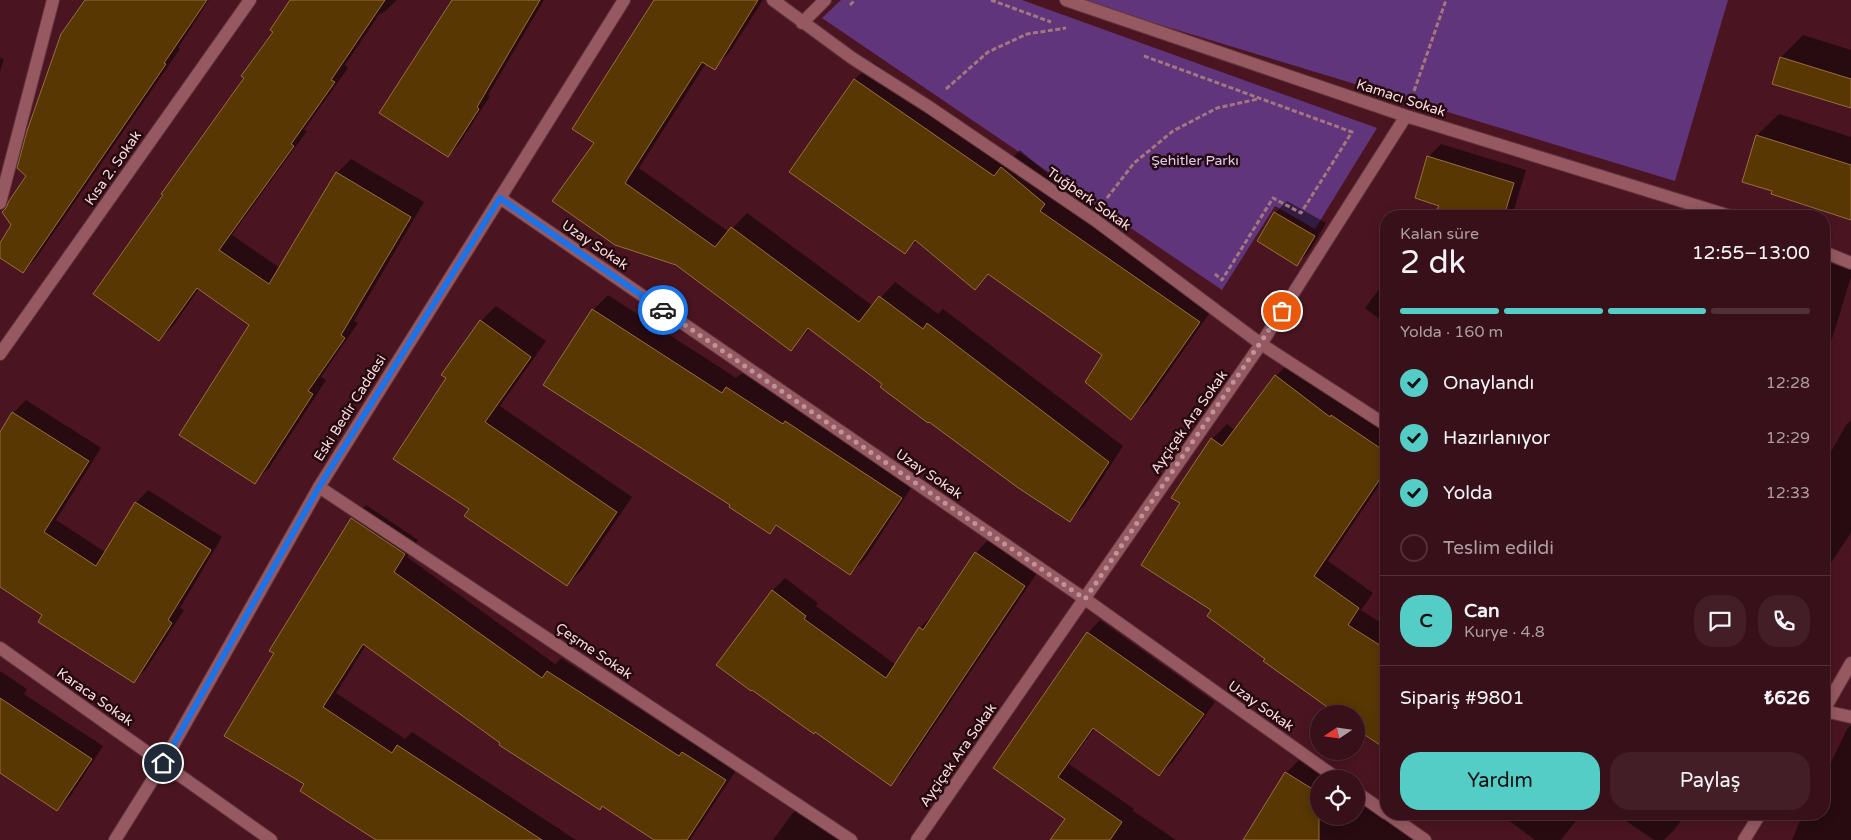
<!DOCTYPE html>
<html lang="tr">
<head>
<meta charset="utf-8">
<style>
  :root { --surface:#381019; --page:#431e26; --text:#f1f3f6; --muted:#ab9da2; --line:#523038; --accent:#54cdc7 }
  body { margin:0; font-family:"Varela Round",sans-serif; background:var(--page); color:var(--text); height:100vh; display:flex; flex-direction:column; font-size:19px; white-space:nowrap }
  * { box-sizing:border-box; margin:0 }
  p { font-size:16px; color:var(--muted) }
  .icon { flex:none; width:28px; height:28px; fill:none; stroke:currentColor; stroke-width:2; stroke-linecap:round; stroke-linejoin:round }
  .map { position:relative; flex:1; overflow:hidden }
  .sheet { position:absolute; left:1380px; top:210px; width:450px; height:610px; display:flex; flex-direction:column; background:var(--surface); border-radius:20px; box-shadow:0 2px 12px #0003,0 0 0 1px var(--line) }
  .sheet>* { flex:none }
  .needle { width:32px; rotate:257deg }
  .tools { position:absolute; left:1310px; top:705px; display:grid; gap:10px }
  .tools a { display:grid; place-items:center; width:55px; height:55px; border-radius:50%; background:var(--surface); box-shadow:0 2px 12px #0003,0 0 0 1px var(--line); font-size:25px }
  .pin { position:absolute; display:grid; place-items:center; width:42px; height:42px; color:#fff; margin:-21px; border:2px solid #fff; border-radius:50%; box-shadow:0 1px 5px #0007 }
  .courier { position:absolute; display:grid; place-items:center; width:50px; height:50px; margin:-25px; border:4px solid #1a73e8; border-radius:50%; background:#fff; color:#222; box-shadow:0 1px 6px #0007 }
  .summary em { font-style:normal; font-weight:600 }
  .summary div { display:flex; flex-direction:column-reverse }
  .summary { display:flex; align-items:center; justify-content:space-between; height:85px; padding:0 20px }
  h1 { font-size:32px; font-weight:600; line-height:38px }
  .bar { display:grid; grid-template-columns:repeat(4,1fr); gap:8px 5px; align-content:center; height:60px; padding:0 20px }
  .bar i { height:6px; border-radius:4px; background:var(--line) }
  .bar .selected { background:var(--accent) }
  .bar p { grid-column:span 4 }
  .line { display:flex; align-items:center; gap:12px; padding:0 20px; border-top:1px solid var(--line) }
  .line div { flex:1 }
  .round { display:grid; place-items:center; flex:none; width:52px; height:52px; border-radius:20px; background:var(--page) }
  ol { padding:0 20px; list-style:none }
  li { display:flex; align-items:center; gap:15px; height:55px }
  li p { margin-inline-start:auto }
  li .icon { padding:5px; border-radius:50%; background:var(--accent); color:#111; stroke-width:4 }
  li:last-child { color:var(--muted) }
  li i { width:28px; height:28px; border:2px solid var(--line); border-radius:50% }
  .cta { display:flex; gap:10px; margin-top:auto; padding:10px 20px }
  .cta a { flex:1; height:58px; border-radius:20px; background:var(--accent); color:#111; font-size:20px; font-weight:600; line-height:58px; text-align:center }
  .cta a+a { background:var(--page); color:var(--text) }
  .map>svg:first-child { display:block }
  .green { fill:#60357b }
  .shadow { fill:#0007 }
  .building { fill:#583703; stroke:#966f3f }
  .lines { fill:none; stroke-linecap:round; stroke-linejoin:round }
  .minor-casing { stroke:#60343c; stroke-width:14 }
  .secondary-casing { stroke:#60343c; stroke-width:14 }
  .path { stroke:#a4777f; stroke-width:3; stroke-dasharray:5 2.5; stroke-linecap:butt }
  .minor { stroke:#965962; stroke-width:12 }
  .secondary { stroke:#965962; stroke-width:12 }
  .done { stroke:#be949b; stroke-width:5; stroke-dasharray:0 9 }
  .route { stroke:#1a73e8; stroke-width:6 }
  .labels { text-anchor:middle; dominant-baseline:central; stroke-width:5; stroke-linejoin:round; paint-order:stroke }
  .street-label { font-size:14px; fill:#fdd8dc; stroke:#220a0f }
  .park-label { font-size:14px; fill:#e1c8f3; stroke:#220a0f }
</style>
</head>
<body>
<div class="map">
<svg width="1851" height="840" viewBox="0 0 1851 840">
  <rect width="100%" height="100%" fill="#4a1521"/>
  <path class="green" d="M 841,0 L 1022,0 L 1377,128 L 1315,229 L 1275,206 L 1222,290 L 822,18 Z
    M 1084,0 L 1728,0 L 1675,181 L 1111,10 Z"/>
  <path class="shadow" d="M 87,0 L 209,0 L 178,48 L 180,49 L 37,257 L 23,272 L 0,256 L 0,245 L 12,225 L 8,207 L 28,176 Z
    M 291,0 L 397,0 L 382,14 L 380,13 L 345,65 L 348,68 L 304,130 L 307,131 L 232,235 L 280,268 L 337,173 L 351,159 L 424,202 L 354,321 L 358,323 L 321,377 L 326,380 L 269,468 L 255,482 L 251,325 L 199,289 L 173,326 L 159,340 L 246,78 L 275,31 Z
    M 456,0 L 544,0 L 488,95 L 490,96 L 460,143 L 448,156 Z
    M 655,0 L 763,0 L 729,53 L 714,68 L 706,63 L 639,168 L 729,232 L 747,213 L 873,306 L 895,282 L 938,314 L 943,309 L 1123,446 L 1085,505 L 1070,520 L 884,384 L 811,328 L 791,349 L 677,264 L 596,143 Z
    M 1803,35 L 1851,50 L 1851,107 L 1773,83 L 1781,57 Z
    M 0,58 L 4,59 L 0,72 Z
    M 873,62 L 1011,159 L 1020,150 L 1062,186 L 1057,192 L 1216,304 L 1148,401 L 1131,418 L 1103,355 L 989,274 L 975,288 L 918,240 L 905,252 L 791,172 L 855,79 Z
    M 1779,114 L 1851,137 L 1851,219 L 1757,135 Z
    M 1441,144 L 1526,170 L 1512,216 L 1433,216 L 1441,205 L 1428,157 Z
    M 1287,201 L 1326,223 L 1309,252 L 1297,264 L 1275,213 Z
    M 1824,261 L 1851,270 L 1851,277 L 1826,358 L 1824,360 Z
    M 1386,280 L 1386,324 L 1365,308 Z
    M 608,295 L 736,378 L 742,373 L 915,482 L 865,559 L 850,574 L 778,525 L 770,533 L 732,505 L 593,310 Z
    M 496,306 L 546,341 L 500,406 L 632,497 L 583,569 L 567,585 L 471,509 L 448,378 L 481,321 Z
    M 1290,362 L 1386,428 L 1386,475 L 1328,561 L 1373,593 L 1361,610 L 1386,626 L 1386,747 L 1356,728 L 1356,714 L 1333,713 L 1335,710 L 1267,658 L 1212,610 L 1181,503 L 1173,497 L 1212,439 L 1227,424 L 1235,430 L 1276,376 Z
    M 26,400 L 101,448 L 56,520 L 105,552 L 136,503 L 148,490 L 222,537 L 180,608 L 184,610 L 146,669 L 134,682 L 44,614 L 0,585 L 0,434 L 13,413 Z
    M 1851,420 L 1851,533 L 1824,573 L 1824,464 L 1846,425 Z
    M 366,505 L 418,540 L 407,557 L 555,664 L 561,658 L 692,743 L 697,739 L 739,766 L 690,840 L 656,840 L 502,743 L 366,645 L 336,693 L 405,739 L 412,732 L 576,840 L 378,840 L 306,784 L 275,653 L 352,519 Z
    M 988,540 L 1037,573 L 903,772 L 891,784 L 772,591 L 785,578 L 818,603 L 816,606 L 896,665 L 920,628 L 932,616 L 976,553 Z
    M 1100,620 L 1215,702 L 1172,763 L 1159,775 L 1095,728 L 1069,764 L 1134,809 L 1133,811 L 1176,840 L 1052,840 L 1067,818 L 995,767 L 1088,633 Z
    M 0,671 L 27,689 L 24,694 L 103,746 L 70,797 L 57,809 L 0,772 Z
    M 1851,725 L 1851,840 L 1792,840 L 1799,823 L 1806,814 L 1824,814 L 1824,777 L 1847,729 Z
    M 1299,760 L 1327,779 L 1319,779 L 1319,816 L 1356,816 L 1356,797 L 1431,840 L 1248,840 L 1245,838 L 1286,773 Z
    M 804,802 L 855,840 L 773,840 L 792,814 Z
    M 1500,814 L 1581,814 L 1561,840 L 1535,840 Z
    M 1616,814 L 1686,814 L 1674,830 L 1664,840 L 1654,840 Z"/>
  <path class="building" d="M 85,0 L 207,0 L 164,63 L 166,64 L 23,273 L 0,258 L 0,243 L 11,225 L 2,212 L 6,208 L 9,201 L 26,176 L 17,168 L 27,131 L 61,34 Z
    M 290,0 L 385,0 L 331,80 L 335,82 L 291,144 L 294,146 L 219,250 L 269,284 L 336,172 L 411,217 L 341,335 L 345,338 L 308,391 L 313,394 L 255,484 L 179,435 L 249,325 L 197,288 L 159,341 L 93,294 L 163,195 L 161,194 L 244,78 L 241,76 L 273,32 L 270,30 Z
    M 452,0 L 540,0 L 477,107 L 479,109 L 448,157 L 379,113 Z
    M 654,0 L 758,0 L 715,70 L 702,62 L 625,183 L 715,247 L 731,227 L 859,322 L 879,296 L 923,329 L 927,323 L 1109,462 L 1070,522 L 1017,487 L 929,422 L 928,423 L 880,387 L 882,384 L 808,328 L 791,351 L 676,265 L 615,245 L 552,201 L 594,143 L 572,129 Z
    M 1780,57 L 1851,79 L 1851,108 L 1772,84 Z
    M 854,79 L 994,176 L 1001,167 L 1045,204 L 1040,211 L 1200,322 L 1131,420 L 1085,382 L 1102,355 L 988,274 L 975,290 L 915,240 L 905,254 L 789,172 Z
    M 1756,135 L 1851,165 L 1851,220 L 1771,194 L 1772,191 L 1742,182 Z
    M 1427,156 L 1514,183 L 1504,216 L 1432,216 L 1439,206 L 1415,198 Z
    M 1274,212 L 1315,236 L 1297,266 L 1257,241 Z
    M 592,309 L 722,393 L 726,387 L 783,424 L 785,421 L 902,498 L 850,575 L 776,525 L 770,534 L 729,507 L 730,505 L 543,385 Z
    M 480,320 L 531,357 L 485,422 L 617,512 L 567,586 L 464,516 L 469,509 L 393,459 L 446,378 L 441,375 Z
    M 1275,375 L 1330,417 L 1331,415 L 1386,452 L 1386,470 L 1314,576 L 1359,608 L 1348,625 L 1386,649 L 1386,749 L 1356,729 L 1356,714 L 1337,714 L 1263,661 L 1265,659 L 1207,616 L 1211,610 L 1141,565 L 1180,503 L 1171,498 L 1211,438 L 1222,446 Z
    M 12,412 L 89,461 L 44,532 L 96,566 L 135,502 L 211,550 L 168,620 L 172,623 L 134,683 L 38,622 L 42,615 L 0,587 L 0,432 Z
    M 351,518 L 405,554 L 394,572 L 542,678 L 547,671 L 679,756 L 682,752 L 726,780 L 687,840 L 654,840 L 602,806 L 600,810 L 499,745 L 500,743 L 363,644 L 323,707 L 392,753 L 397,745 L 542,840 L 376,840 L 300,791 L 304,784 L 224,736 L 274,653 L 269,651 Z
    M 975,552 L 1025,586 L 891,786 L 815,732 L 814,734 L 752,690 L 751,691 L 716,665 L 772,590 L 806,616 L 804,619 L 886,678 L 919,627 L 923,630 Z
    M 1087,632 L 1204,714 L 1159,776 L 1093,728 L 1058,777 L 1122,822 L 1110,840 L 1050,840 L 1065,819 L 993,768 Z
    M 0,698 L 92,759 L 57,811 L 0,773 Z
    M 1285,772 L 1319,793 L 1319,840 L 1243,840 Z"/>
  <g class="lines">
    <defs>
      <path id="minor" d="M 773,0 L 852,58 L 929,107 L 1095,220 L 1261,344 L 1386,425
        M 1066,0 L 1406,116 L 1730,216
        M 802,23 L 825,0
        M 500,198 L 1085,599 L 1338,779
        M 0,203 L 53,0
        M 1824,252 L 1851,263
        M 0,354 L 250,0
        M 319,487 L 851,840
        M 0,648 L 271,840
        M 1824,710 L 1851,663
        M 1824,711 L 1851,717
        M 1356,792 L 1386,813
        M 1388,814 L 1425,840
        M 917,840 L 1261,344 L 1406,116
        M 1744,840 L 1760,814"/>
      <path id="secondary" d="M 115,840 L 163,763 L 319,487 L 624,0"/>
    </defs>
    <use href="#minor" class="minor-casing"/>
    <use href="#secondary" class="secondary-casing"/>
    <path class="path" d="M 991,0 L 1051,22
      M 850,5 L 855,0
      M 1144,56 L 1352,132 L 1301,213 L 1273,198 L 1222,280 L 1215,274
      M 946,89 L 988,52 L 1027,34 L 1066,28
      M 1414,91 L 1446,0
      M 1107,198 L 1134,163 L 1173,131 L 1217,108 L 1258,99"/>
    <use href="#minor" class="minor"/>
    <use href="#secondary" class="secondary"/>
  </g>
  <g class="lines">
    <path class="done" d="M 663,310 L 1085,599 L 1282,311"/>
    <path class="route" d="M 163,763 L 319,487 L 500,198 L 663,310"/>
  </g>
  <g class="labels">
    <g class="street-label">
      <text transform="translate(1401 98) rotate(18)">Kamacı Sokak</text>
      <text transform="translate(113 168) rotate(-55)">Kısa 2. Sokak</text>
      <text transform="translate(1089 199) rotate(35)">Tuğberk Sokak</text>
      <text transform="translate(595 245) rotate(34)">Uzay Sokak</text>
      <text transform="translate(350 408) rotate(-58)">Eski Bedir Caddesi</text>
      <text transform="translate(1189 422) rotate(-55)">Ayçiçek Ara Sokak</text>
      <text transform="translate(929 474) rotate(34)">Uzay Sokak</text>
      <text transform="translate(594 651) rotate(34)">Çeşme Sokak</text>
      <text transform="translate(95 697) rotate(35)">Karaca Sokak</text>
      <text transform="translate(1261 706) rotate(35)">Uzay Sokak</text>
      <text transform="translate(958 755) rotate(-55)">Ayçiçek Ara Sokak</text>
    </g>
    <g class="park-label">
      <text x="1195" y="160">Şehitler Parkı</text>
    </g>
  </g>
</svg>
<div class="tools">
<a><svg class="needle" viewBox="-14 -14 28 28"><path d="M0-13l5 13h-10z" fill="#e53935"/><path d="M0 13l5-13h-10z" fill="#ab9da2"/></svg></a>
<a><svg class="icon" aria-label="locate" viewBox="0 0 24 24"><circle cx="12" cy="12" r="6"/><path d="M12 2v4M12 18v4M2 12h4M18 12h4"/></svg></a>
</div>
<div class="pin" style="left:1282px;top:311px;background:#ea580c"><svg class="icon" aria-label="bag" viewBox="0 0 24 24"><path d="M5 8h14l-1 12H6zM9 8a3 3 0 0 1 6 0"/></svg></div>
<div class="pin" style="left:163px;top:763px;background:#1f2937"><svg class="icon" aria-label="home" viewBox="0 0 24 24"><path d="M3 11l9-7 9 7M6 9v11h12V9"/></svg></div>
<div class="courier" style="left:663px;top:310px"><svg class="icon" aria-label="car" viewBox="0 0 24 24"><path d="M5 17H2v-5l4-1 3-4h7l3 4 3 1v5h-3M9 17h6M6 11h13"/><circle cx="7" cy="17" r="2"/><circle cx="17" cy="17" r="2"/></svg></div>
<section class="sheet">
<div class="summary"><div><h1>2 dk</h1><p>Kalan süre</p></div><em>12:55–13:00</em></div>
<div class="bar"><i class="selected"></i><i class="selected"></i><i class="selected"></i><i></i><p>Yolda · 160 m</p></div>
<ol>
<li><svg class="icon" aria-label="check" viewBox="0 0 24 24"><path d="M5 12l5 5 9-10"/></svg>Onaylandı<p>12:28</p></li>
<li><svg class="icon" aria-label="check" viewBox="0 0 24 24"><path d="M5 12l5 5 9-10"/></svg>Hazırlanıyor<p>12:29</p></li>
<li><svg class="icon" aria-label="check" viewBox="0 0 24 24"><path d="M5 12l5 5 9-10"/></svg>Yolda<p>12:33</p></li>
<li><i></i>Teslim edildi</li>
</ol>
<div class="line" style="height:90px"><b class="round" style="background:var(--accent);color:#111">C</b><div><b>Can</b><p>Kurye · 4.8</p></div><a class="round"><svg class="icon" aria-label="chat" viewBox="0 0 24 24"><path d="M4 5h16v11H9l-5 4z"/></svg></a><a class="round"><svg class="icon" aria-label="phone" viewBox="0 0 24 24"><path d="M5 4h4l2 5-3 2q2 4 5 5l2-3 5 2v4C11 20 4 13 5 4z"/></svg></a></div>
<div class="line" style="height:65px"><div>Sipariş #9801</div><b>₺626</b></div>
<div class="cta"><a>Yardım</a><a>Paylaş</a></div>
</section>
</div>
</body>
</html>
